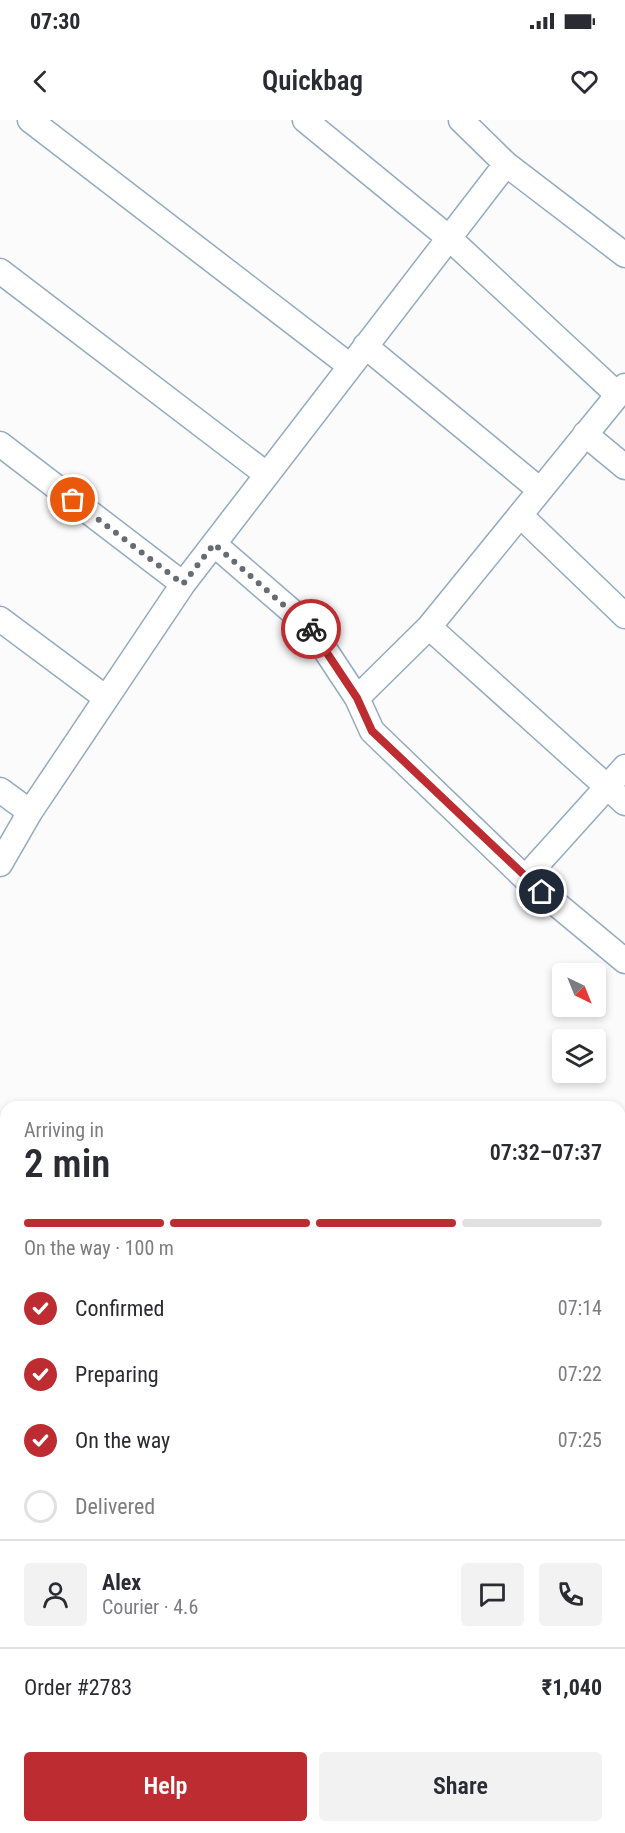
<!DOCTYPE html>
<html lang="en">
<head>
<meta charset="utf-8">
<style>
  :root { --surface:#fff; --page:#f2f2f3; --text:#2b2b33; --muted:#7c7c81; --line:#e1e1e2; --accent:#bc2c31 }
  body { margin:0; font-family:"Roboto Condensed",sans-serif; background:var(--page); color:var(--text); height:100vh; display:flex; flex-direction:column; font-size:22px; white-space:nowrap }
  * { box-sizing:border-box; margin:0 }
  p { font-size:20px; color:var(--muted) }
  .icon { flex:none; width:33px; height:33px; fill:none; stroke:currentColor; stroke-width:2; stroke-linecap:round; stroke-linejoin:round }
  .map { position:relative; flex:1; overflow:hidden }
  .details { position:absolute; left:0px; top:981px; width:626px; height:732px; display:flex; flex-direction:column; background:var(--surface); border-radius:18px 18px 0 0; box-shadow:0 3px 9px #0003 }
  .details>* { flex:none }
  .needle { width:39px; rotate:137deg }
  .controls { position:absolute; left:552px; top:843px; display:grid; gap:12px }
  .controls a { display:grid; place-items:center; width:54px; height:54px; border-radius:6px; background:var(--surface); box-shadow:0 3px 9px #0003; font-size:30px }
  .pin { position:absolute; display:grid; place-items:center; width:51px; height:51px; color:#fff; margin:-26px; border:3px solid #fff; border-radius:50%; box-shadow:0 2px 6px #0007 }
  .courier { position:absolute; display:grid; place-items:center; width:60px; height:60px; margin:-30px; border:4px solid #bc2c31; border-radius:50%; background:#fff; color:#222; box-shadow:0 2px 8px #0007 }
  .summary em { font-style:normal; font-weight:600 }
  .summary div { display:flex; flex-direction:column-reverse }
  .summary { display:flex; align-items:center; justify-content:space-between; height:102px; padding:0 24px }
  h1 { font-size:39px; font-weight:600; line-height:45px }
  .bar { display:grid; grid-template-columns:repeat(4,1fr); gap:9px 6px; align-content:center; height:72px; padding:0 24px }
  .bar i { height:8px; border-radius:4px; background:var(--line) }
  .bar .active { background:var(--accent) }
  .bar p { grid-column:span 4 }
  .line { display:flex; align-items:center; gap:15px; padding:0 24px; border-top:2px solid var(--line) }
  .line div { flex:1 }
  .round { display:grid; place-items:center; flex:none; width:63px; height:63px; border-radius:6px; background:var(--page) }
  ol { padding:0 24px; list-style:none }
  li { display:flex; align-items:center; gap:18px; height:66px }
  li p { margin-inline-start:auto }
  li .icon { padding:6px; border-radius:50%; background:var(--accent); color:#fff; stroke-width:4 }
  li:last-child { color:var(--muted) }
  li i { width:33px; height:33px; border:3px solid var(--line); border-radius:50% }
  .cta { display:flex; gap:12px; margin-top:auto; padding:12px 24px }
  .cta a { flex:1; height:69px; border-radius:6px; background:var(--accent); color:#fff; font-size:24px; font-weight:600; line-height:69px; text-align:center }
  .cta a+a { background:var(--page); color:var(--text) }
  .status { display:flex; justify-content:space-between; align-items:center; height:42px; padding:0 30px; background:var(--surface); direction:ltr }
  .status svg { height:16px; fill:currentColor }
  header { display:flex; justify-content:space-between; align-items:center; height:78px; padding:0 24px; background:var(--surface); font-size:27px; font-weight:600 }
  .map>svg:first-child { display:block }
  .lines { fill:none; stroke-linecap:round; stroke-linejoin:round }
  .minor-casing { stroke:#94aac1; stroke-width:27 }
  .minor { stroke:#fff; stroke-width:24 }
  .done { stroke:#666c71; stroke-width:6; stroke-dasharray:0 10.8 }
  .route { stroke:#bc2c31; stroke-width:8 }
</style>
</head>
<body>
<div class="status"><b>07:30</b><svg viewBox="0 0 49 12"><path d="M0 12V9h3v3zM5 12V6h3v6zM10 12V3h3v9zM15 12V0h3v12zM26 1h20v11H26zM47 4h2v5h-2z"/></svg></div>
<header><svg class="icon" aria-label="back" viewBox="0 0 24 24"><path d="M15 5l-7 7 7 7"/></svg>Quickbag<svg class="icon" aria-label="heart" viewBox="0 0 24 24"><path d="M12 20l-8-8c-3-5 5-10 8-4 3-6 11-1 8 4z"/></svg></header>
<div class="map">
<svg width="625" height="1713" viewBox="0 0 625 1713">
  <rect width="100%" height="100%" fill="#fbfbfb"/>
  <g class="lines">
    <defs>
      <path id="minor" d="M 30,0 L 350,246
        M 305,0 L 449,118 L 618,275
        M 461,0 L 506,44 L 625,135
        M 0,151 L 266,354
        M 365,226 L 540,370
        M 585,314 L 625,347
        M 0,324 L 183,464
        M 520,395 L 625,496
        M 214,424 L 310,507 L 357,578 L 372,611 L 525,758 L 625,841
        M 0,499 L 106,578
        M 429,507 L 625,683
        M 357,578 L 429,507 L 625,266
        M 0,670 L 30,692
        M 0,744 L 30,692 L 183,464 L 506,44
        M 525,758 L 625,647
        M 620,1045 L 625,1039
        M 620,1079 L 625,1084
        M 620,1264 L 625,1269
        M 0,1370 L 6,1374
        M 620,1457 L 625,1462
        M 620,1562 L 625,1556
        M 0,1596 L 6,1601
        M 620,1705 L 625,1712
        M 270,1707 L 277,1713
        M 466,1707 L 472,1713
        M 56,1713 L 61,1707
        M 80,1713 L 85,1707"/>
    </defs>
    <use href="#minor" class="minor-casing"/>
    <use href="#minor" class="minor"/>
  </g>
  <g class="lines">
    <path class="done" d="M 73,380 L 183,464 L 214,424 L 311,509"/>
    <path class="route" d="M 311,509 L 357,578 L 372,611 L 542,772"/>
  </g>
</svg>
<div class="controls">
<a><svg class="needle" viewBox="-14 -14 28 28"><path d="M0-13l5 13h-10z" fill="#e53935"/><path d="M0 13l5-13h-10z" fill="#7c7c81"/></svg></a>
<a><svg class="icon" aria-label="layers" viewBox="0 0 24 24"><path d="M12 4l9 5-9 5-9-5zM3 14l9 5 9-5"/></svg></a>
</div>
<div class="pin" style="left:73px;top:380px;background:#ea580c"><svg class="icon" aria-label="bag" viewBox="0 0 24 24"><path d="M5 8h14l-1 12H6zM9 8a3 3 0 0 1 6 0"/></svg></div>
<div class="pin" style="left:542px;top:772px;background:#1f2937"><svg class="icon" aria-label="home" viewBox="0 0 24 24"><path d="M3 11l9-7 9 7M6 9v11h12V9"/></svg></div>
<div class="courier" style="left:311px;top:509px"><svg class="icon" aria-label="bike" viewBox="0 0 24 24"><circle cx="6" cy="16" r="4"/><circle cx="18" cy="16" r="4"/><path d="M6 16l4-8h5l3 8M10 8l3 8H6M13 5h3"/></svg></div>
<section class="details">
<div class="summary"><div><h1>2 min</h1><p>Arriving in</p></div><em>07:32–07:37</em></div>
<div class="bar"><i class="active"></i><i class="active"></i><i class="active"></i><i></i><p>On the way · 100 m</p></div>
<ol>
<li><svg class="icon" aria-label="check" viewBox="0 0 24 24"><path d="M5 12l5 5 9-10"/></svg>Confirmed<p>07:14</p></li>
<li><svg class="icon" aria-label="check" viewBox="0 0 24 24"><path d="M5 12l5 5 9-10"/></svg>Preparing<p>07:22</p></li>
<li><svg class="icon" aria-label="check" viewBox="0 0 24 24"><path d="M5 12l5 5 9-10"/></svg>On the way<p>07:25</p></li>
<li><i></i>Delivered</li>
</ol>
<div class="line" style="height:108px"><a class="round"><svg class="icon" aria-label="person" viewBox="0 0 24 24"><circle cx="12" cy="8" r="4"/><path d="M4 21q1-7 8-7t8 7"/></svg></a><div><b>Alex</b><p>Courier · 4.6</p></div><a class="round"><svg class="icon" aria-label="chat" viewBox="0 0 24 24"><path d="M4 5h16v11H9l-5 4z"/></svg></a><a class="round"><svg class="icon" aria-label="phone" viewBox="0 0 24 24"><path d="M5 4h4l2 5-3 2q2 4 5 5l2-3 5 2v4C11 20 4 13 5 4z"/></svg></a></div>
<div class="line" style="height:78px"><div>Order #2783</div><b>₹1,040</b></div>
<div class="cta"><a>Help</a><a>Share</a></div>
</section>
</div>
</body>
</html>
